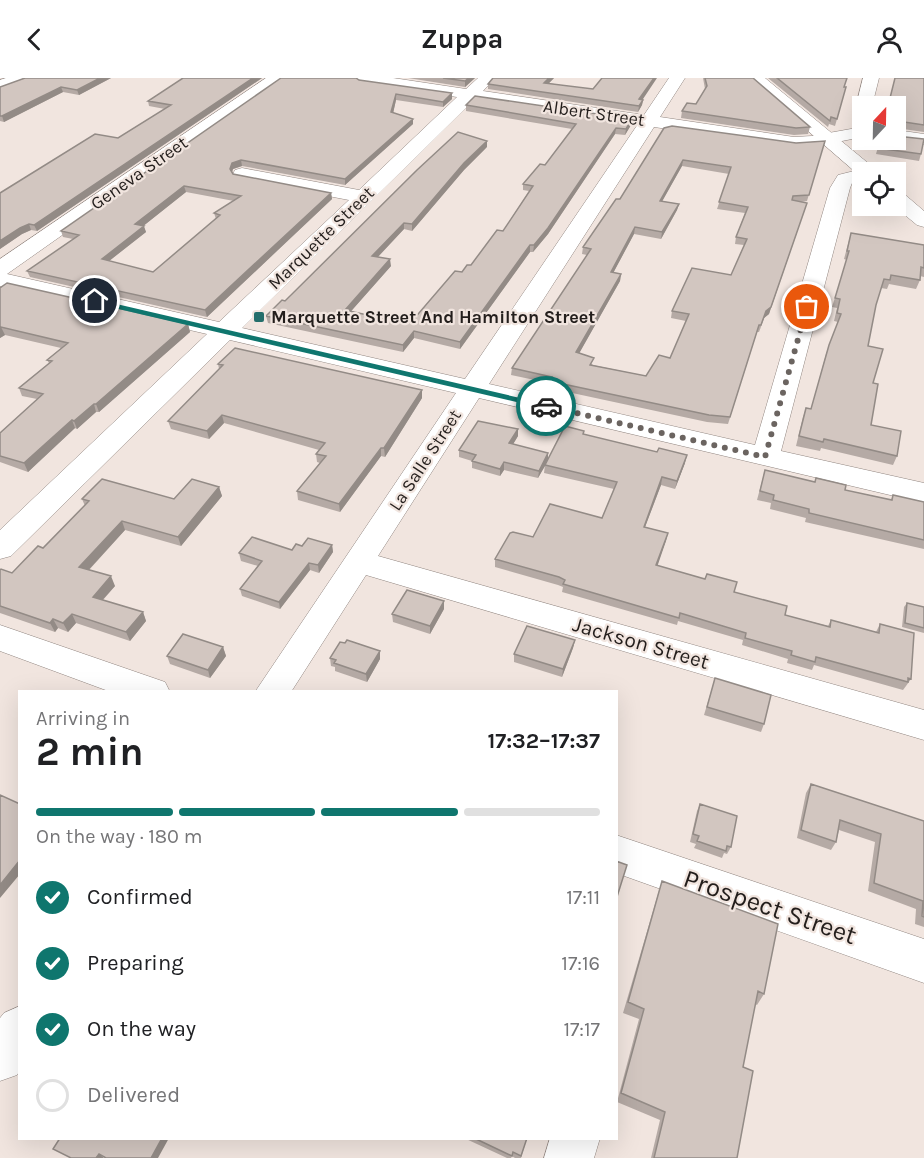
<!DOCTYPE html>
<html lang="en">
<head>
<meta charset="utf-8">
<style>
  :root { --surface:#fff; --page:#f6f6f6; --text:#202124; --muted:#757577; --line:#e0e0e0; --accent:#0f766e }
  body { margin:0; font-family:Karla,sans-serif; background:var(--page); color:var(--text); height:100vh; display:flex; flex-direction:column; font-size:22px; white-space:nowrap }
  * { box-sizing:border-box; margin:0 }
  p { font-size:20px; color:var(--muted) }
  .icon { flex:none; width:33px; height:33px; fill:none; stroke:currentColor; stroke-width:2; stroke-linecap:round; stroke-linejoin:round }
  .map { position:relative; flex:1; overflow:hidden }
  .drawer { position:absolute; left:18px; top:612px; width:600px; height:450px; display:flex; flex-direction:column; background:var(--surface); border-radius:0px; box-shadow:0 6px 24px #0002 }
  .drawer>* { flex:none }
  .needle { width:39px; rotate:22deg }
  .buttons { position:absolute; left:852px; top:18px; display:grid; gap:12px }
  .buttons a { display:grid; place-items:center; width:54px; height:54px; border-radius:0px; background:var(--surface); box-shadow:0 6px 24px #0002; font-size:30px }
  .pin { position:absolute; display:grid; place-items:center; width:51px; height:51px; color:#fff; margin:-26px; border:3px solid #fff; border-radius:50%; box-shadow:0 2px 6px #0007 }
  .courier { position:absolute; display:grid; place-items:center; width:60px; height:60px; margin:-30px; border:4px solid #0f766e; border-radius:50%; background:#fff; color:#222; box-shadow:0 2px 8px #0007 }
  .head em { font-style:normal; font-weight:700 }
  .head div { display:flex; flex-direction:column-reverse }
  .head { display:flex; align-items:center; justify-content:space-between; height:102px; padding:0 18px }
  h1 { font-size:39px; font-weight:700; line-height:45px }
  .bar { display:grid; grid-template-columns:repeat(4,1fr); gap:9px 6px; align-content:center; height:72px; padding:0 18px }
  .bar i { height:8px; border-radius:4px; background:var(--line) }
  .bar .selected { background:var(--accent) }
  .bar p { grid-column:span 4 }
  ol { padding:0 18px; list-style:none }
  li { display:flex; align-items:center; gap:18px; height:66px }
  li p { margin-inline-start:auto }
  li .icon { padding:6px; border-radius:50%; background:var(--accent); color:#fff; stroke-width:4 }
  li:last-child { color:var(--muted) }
  li i { width:33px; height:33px; border:3px solid var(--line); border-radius:50% }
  header { display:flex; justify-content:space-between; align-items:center; height:78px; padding:0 18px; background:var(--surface); font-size:27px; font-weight:700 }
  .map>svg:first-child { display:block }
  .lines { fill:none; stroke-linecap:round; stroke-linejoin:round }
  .minor-casing { stroke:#918681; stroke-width:1 }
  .major-casing { stroke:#918681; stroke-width:1 }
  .minor { fill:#fff; fill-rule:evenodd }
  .major { fill:#fff; fill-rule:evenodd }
  .wall { fill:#b5aaa5; fill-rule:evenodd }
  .shaded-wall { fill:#938b86 }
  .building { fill:#d2c6c0; stroke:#938b86; stroke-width:1.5; fill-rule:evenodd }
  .route { fill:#0f766e }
  .done { stroke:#6b6460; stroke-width:6; stroke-dasharray:0 10.8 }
  .poi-dot { fill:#246e6b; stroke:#f1e5df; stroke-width:2 }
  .labels { text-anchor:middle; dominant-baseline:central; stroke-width:4.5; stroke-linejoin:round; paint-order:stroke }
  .far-street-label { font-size:18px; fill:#231e1c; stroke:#f1e5df }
  .far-poi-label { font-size:18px; font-weight:bold; fill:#231e1c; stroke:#f1e5df; text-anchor:start }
  .street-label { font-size:21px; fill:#231e1c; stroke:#f1e5df }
  .near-street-label { font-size:26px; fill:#231e1c; stroke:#f1e5df }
</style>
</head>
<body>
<header><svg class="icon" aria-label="back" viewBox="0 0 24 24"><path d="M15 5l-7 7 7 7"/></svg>Zuppa<svg class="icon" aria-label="person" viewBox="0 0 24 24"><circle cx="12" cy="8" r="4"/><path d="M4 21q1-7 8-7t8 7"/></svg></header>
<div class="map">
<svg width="924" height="1080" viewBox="0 0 924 1080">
  <rect width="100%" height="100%" fill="#f1e5df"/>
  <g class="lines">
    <defs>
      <path id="minor" d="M 6,0 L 28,0 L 26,3 L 0,13 L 0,2 Z
        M 266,0 L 285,0 L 7,196 L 219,244 L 349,122 L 235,100 L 233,96 L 235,92 L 242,90 L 359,112 L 457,19 L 360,5 L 352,0 L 393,0 L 466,11 L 478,0 L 495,0 L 483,13 L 644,37 L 669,0 L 685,0 L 660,39 L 794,59 L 812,58 L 862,49 L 862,59 L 812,69 L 794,69 L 654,49 L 489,306 L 755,367 L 830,110 L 838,97 L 862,91 L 869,93 L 870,94 L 862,94 L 862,103 L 852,105 L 850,110 L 781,373 L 924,405 L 924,425 L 479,320 L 378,478 L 924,632 L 924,662 L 366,497 L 291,614 L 255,614 L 456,315 L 230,262 L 11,478 L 0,481 L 0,452 L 207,256 L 0,208 L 0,181 ZM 474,22 L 638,46 L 465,301 L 242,250 Z
        M 863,0 L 879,0 L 872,28 L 862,28 L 862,33 L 856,28 Z
        M 896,52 L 924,56 L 924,66 L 893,62 L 896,62 Z
        M 0,547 L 165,604 L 170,614 L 111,614 L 0,573 Z
        M 616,757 L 924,861 L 924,905 L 616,795 Z
        M 20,928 L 20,992 L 17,997 L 0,1003 L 0,940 L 4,935 Z
        M 550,1060 L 600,1060 L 594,1080 L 544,1080 Z"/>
      <path id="major" d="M 747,0 L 765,0 L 874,90 L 876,94 L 862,94 L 862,99 L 860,98 Z
        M 896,113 L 903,115 L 924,133 L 924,149 L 917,147 L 894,128 Z"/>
    </defs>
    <use href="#minor" class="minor-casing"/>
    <use href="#major" class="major-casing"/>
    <use href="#minor" class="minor"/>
    <use href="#major" class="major"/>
  </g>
  <path class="wall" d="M 25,0 L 111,0 L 79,17 L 63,14 L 4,44 L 0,43 L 0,9 Z
    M 183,0 L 262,0 L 37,153 L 31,152 L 22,156 L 0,171 L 0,115 L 118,60 L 165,31 L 149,28 L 148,23 Z
    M 408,0 L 475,0 L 465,9 Z
    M 493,0 L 554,0 L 549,5 L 643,22 L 642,27 L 638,34 L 488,11 L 488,6 Z
    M 703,0 L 753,0 L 810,49 L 808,56 L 794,57 L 681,40 L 682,33 L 696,26 L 705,11 Z
    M 768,0 L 847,0 L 844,9 L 846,9 L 835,48 L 829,46 L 828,49 Z
    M 895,0 L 924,0 L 924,54 L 896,50 L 896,28 L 888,28 Z
    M 359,2 L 452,21 L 443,29 L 396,22 L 393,35 L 413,46 L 345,107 L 242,88 L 233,91 L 232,94 L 233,96 L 331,115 L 332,121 L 207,239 L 30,199 L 27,193 L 73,161 L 63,159 L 61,153 ZM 186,114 L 234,123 L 214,135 L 216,141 L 153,194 L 109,183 L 146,154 L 143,148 Z
    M 466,27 L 631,47 L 625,57 L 615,56 L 548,156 L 533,174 L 530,174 L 460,271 L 414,260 L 403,274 L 268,245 L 266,238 L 487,69 L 464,92 L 412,153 L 404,151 L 378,179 L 391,188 L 351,233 L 394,243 L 413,242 L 462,194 L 471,187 L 503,153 L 529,113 L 523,112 L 523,106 L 545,87 L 572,51 L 466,33 Z
    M 664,50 L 796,65 L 825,63 L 807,123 L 801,124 L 769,236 L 764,240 L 759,254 L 757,254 L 728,346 L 707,344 L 549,310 L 549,305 L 511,297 L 512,290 L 587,177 L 582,176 L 583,169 L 620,121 ZM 682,88 L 729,96 L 717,131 L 745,135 L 736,159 L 735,166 L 744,167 L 731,197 L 672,233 L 671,240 L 686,243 L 670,280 L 646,298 L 593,287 L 579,275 L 620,203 L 621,196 L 613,195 L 634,156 L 661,161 L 677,132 L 679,126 L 662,123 Z
    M 880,62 L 896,62 L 921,76 L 919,83 L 876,76 Z
    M 851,155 L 924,167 L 924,199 L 920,198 L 920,202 L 916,211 L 889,206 L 887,211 L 881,210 L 876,227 L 868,268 L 873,305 L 871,347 L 897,378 L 893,387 L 821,370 L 820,373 L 796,368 L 803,339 L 806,330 L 811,331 L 826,276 L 838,244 L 834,243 L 837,230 L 832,229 L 847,182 L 844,181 Z
    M 0,210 L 188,246 L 190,254 L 99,334 L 96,334 L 77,351 L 75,350 L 28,394 L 0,384 L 0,355 L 37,321 L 22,318 L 19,310 L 49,285 L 47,282 L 61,270 L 5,257 L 0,260 Z
    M 218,286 L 422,312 L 422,320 L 385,379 L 381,378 L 340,434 L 298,422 L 297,413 L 320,385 L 317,384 L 316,376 L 319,372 L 224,345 L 209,361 L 171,351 L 168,343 L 219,291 Z
    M 518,351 L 518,358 L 513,366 L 548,375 L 548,382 L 584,353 L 584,357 L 685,385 L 675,411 L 661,407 L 645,449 L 668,455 L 657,488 L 734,514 L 785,537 L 828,548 L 831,542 L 876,554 L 880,546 L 911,601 L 906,608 L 903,612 L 814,587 L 812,592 L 787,585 L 788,581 L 742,567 L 743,562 L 678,543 L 677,547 L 562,514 L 563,509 L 558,507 L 495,489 L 495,481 L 533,459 L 602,440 L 614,411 L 544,395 L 545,387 L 538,400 L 504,392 L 500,398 L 472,390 L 472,383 L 459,379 L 459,372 Z
    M 765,392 L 815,404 L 816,400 L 845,412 L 891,422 L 893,417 L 924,424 L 924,471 L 805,444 L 806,440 L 770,431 L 771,425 L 757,422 Z
    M 219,409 L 222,418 L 181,468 L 125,452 L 89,492 L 115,508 L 103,522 L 143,534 L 146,543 L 130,563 L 76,545 L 68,554 L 58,550 L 55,554 L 0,535 L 0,492 L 12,495 L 43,470 L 85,428 L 82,421 L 174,421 Z
    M 332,467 L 333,474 L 319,495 L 310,492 L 280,531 L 242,518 L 240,511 L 258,488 L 241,483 L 239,475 L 292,472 L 302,468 Z
    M 907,525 L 924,529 L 924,555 L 902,549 L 904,529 Z
    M 444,531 L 430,556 L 393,544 L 392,536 Z
    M 575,562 L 573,570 L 562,599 L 514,584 L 514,576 Z
    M 223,569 L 226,578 L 210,600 L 170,586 L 167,578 Z
    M 380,573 L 380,581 L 367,604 L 335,593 L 335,589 L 331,588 L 330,580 Z
    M 715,600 L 764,646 L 761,654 L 704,637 Z
    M 811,706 L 924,743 L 924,849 L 915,846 L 916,831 L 868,813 L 875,764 L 839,752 L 836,764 L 831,772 L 797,760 L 806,715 Z
    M 700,726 L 731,769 L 727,776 L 724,775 L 722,780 L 694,770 L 696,766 L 690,764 L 697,733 Z
    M 662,803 L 764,916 L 757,927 L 755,926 L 743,989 L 737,1080 L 651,1080 L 660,1042 L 617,1024 L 639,941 L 623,935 L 658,816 Z
    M 464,1060 L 527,1060 L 521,1080 L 515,1080 L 512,1078 L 511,1080 L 507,1080 Z"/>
  <path class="shaded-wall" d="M 100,0 L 111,0 L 79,17 L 77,12 Z
    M 253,0 L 262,0 L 37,153 L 34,147 Z
    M 469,0 L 475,0 L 465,9 L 465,3 Z
    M 549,0 L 554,0 L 544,10 L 544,5 Z
    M 654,0 L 657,0 L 639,27 L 639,21 Z
    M 61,9 L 63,14 L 4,44 L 2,38 Z
    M 452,15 L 452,21 L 443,29 L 443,24 Z
    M 396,16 L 396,22 L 392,40 L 391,34 Z
    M 643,22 L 642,27 L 638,34 L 639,28 Z
    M 413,41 L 413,46 L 345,107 L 345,101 Z
    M 632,41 L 631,47 L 625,57 L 626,51 Z
    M 616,50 L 615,56 L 548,156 L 533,174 L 534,167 Z
    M 487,63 L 487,69 L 464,92 L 412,153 L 412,146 L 464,85 Z
    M 241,82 L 242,88 L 233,91 L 231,97 L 230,91 L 232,85 Z
    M 683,82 L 682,88 L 659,129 L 660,123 Z
    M 184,108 L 186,114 L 137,153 L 135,146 Z
    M 331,115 L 332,121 L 207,239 L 205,232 Z
    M 807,125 L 769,236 L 764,240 L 759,254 L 766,233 Z
    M 679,126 L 677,132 L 661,161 L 662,154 Z
    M 404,145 L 404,151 L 373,184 L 372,178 Z
    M 29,146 L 31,152 L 22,156 L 0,171 L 0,163 L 20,150 Z
    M 144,148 L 146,154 L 104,187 L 102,181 Z
    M 635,149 L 634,156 L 610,201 L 611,194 Z
    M 530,167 L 530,174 L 460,271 L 460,264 Z
    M 390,181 L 391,188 L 346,239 L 345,232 Z
    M 621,196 L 620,203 L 576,281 L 576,274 Z
    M 188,246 L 190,254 L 99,334 L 96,326 Z
    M 1,249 L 5,257 L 0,260 L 0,250 Z
    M 414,253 L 414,260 L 403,274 L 403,267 Z
    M 422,312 L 422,320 L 385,379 L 384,370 Z
    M 94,326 L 96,334 L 77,351 L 74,343 Z
    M 222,337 L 224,345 L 209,361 L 207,353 Z
    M 72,342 L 75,350 L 28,394 L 24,385 Z
    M 518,351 L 518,358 L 509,373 L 509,365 Z
    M 381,370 L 381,378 L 340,434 L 339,426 Z
    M 548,375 L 548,383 L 538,400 L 539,393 Z
    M 687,377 L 685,385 L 675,411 L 677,403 Z
    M 504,384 L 504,392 L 500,398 L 500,391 Z
    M 662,399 L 661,407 L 642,457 L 644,449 Z
    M 219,409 L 222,418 L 181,468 L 178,459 Z
    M 122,443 L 125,452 L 83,498 L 79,489 Z
    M 668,455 L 666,463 L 655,495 L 656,487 Z
    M 332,467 L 333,474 L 319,495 L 318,487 Z
    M 309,485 L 310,492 L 280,531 L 279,524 Z
    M 111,498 L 115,508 L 97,528 L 93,519 Z
    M 444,523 L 444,531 L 430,556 L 430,548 Z
    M 143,534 L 146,543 L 130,563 L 126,554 Z
    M 72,536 L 76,545 L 68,554 L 63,545 Z
    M 53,541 L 58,550 L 55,554 L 50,545 Z
    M 575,562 L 573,570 L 562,599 L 563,591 Z
    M 223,569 L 226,578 L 210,600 L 208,592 Z
    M 380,573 L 380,581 L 367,604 L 366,596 Z
    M 20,782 L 20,796 L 0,820 L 0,807 Z
    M 162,1060 L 169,1060 L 158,1080 L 151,1080 Z
    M 99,1076 L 104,1080 L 96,1080 Z"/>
  <path class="building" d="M 25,0 L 100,0 L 77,12 L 61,9 L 2,38 L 0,38 L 0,9 Z
    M 183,0 L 253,0 L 34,147 L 29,146 L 20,150 L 0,163 L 0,115 L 95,56 L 118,60 L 171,27 L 148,23 Z
    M 281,0 L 356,0 L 359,2 L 452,15 L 443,24 L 396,16 L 391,34 L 413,41 L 345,101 L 241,82 L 232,85 L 230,91 L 233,96 L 331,115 L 205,232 L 27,193 L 79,157 L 61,153 ZM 184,108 L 241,118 L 214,135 L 220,137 L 153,194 L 102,181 L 144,148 L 135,146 Z
    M 443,0 L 469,0 L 465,3 Z
    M 493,0 L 549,0 L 544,5 L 593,11 L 602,0 L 654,0 L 639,21 L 643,22 L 639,28 L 488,6 Z
    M 705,0 L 753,0 L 810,49 L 796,50 L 682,33 L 687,25 L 696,26 L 707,8 Z
    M 777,0 L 847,0 L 844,9 L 846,9 L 837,41 L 831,39 L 830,43 Z
    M 895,0 L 924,0 L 924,47 L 898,43 L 896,46 L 896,54 L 896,28 L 888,28 Z
    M 475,18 L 632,41 L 626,51 L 616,50 L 548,150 L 534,167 L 530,167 L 460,264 L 414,253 L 403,267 L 266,238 L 282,222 L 285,223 L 417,92 L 458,54 L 487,63 L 464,85 L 412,146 L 404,145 L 372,178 L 390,181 L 345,232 L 394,243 L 398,239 L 413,242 L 455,193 L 462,194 L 467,187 L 471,187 L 497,152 L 503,153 L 533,108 L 523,106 L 540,86 L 545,87 L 576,46 L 466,27 Z
    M 672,48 L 796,65 L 825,63 L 809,117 L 793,118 L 792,122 L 807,125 L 771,229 L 766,233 L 761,247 L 759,247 L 730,339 L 709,337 L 549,303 L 552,299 L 512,290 L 591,171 L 583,169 L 616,121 L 620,121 L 664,50 ZM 683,82 L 731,89 L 719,124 L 748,129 L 736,159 L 747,161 L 731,197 L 692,190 L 672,233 L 689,236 L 670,280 L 659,277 L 646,298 L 590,287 L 594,280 L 576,274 L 621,196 L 611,194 L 635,149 L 662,154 L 679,126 L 660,123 Z
    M 896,58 L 924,61 L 921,76 L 878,70 L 880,62 L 896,62 Z
    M 851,155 L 924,167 L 924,190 L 921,189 L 920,202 L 891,197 L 890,202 L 884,201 L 876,227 L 868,268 L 883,271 L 873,305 L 878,306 L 871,347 L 901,353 L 897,378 L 824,361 L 823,364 L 799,358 L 806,330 L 811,331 L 829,267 L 841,236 L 837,235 L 840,221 L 835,220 L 849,173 L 847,173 Z
    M 7,205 L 188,246 L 96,326 L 94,326 L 74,343 L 72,342 L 24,385 L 0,378 L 0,355 L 43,316 L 19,310 L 52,283 L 47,282 L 68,265 L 1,249 L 0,250 L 0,210 Z
    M 235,270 L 422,312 L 384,370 L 381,370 L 339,426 L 297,413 L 326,378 L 316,376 L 325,365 L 222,337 L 207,353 L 168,343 L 223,287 L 218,286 Z
    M 478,343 L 518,351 L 509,365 L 548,375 L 539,393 L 504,384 L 500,391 L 472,383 L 476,377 L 459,372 Z
    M 565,348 L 584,353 L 583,356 L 657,374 L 659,370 L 687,377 L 677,403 L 662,399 L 644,449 L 668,455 L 656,487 L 705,501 L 707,496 L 737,504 L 734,514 L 787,528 L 785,537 L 830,549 L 831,542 L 879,555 L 880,546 L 914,555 L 911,601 L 908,600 L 908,604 L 816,579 L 815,584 L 791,577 L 792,573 L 745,560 L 746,555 L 680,535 L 679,540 L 563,506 L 565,502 L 559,499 L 495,481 L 510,455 L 513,454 L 533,459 L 550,426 L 602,440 L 617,404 L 545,387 Z
    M 765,392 L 815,404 L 816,400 L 846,407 L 845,412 L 892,422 L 893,417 L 924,424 L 924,462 L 809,435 L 809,431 L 773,422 L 774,417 L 760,413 Z
    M 102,401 L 174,421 L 192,401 L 219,409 L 178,459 L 122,443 L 79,489 L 111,498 L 93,519 L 143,534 L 126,554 L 72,536 L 63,545 L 53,541 L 50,545 L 0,528 L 0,492 L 1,491 L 12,495 L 38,468 L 43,470 L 89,423 L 82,421 Z
    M 252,459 L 292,472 L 296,466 L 302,468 L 308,460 L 332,467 L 318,487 L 309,485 L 279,524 L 240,511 L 262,483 L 239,475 Z
    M 407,512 L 444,523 L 430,548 L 392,536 Z
    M 907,525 L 924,529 L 924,550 L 905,545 Z
    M 527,548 L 575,562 L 563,591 L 514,576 Z
    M 183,556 L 223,569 L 208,592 L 167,578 Z
    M 347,562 L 380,573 L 366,596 L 334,585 L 336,582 L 330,580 L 340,564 L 345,565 Z
    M 715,600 L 771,617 L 764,646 L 707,629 Z
    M 811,706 L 924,743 L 924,839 L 922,838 L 923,823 L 874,805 L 881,756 L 840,742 L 836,764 L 801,752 Z
    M 0,717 L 20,726 L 20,782 L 0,807 Z
    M 700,726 L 737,738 L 731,769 L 727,768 L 726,773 L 697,763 L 699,758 L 693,756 Z
    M 616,783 L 627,787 L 616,822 Z
    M 662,803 L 778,846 L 764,916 L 758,913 L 743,989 L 753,993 L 737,1080 L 654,1080 L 665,1034 L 621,1015 L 644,931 L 628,924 Z
    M 60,1060 L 162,1060 L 151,1080 L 106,1080 L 99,1076 L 96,1080 L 71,1080 L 53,1071 Z
    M 474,1060 L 527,1060 L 521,1078 L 513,1074 L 512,1078 Z"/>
  <path class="route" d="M 95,221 L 546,326 L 550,328 L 546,331 L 93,225 Z"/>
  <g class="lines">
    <path class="done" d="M 546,328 L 765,379 L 807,229"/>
  </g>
  <rect class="poi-dot" x="253" y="233" width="12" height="12" rx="3"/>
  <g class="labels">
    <g class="far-street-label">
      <text transform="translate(594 35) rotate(8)">Albert Street</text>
      <text transform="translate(139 95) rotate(-35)">Geneva Street</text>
      <text transform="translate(321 160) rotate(-44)">Marquette Street</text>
      <text transform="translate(425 382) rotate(-57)">La Salle Street</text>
    </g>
    <g class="far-poi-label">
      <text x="271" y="239">Marquette Street And Hamilton Street</text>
    </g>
    <g class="street-label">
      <text transform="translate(641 565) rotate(16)">Jackson Street</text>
    </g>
    <g class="near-street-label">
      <text transform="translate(770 829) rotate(19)">Prospect Street</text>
    </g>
  </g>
</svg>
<div class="buttons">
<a><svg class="needle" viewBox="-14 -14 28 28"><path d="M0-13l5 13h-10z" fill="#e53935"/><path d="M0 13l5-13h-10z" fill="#757577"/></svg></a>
<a><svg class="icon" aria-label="locate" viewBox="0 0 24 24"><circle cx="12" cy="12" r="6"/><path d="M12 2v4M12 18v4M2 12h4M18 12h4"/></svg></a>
</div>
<div class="pin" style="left:807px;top:229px;background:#ea580c"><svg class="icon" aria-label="bag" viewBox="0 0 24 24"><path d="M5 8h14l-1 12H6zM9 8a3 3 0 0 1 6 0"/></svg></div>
<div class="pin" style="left:95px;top:223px;background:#1f2937"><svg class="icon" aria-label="home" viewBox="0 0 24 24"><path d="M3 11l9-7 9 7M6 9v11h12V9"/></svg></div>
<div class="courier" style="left:546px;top:328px"><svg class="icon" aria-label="car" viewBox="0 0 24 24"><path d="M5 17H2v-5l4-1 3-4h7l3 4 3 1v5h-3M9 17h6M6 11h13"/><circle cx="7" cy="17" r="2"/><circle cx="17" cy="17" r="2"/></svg></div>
<section class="drawer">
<div class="head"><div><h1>2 min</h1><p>Arriving in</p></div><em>17:32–17:37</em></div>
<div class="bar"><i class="selected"></i><i class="selected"></i><i class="selected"></i><i></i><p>On the way · 180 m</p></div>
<ol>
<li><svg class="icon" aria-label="check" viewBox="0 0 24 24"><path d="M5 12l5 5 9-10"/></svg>Confirmed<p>17:11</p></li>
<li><svg class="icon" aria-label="check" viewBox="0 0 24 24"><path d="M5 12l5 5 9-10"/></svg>Preparing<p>17:16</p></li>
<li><svg class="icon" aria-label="check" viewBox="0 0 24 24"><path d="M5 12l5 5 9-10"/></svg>On the way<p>17:17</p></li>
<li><i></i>Delivered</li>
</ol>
</section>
</div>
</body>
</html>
